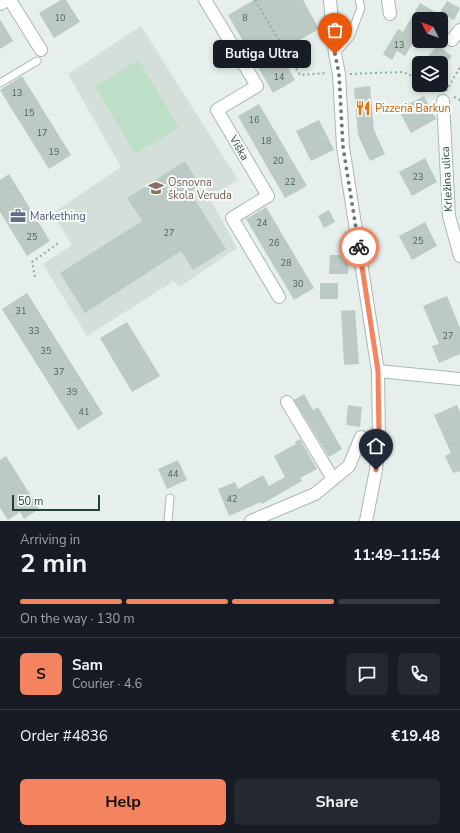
<!DOCTYPE html>
<html lang="en">
<head>
<meta charset="utf-8">
<style>
  :root { --surface:#171b24; --page:#242831; --text:#f1f3f6; --muted:#9ea1a6; --line:#363941; --accent:#f4845f }
  body { margin:0; font-family:"Nunito Sans",sans-serif; background:var(--page); color:var(--text); height:100vh; display:flex; flex-direction:column; font-size:15px; white-space:nowrap }
  * { box-sizing:border-box; margin:0 }
  p { font-size:13px; color:var(--muted) }
  .icon { flex:none; width:22px; height:22px; fill:none; stroke:currentColor; stroke-width:2; stroke-linecap:round; stroke-linejoin:round }
  .map { position:relative; height:521px; overflow:hidden }
  .panel { display:flex; flex-direction:column; background:var(--surface); flex:1 }
  .panel>* { flex:none }
  .needle { width:26px; rotate:311deg }
  .tools { position:absolute; left:412px; top:12px; display:grid; gap:8px }
  .tools a { display:grid; place-items:center; width:36px; height:36px; border-radius:6px; background:var(--surface); box-shadow:0 2px 6px #0003; font-size:20px }
  .scale { position:absolute; left:12px; bottom:10px; width:88px; box-sizing:border-box; padding-left:4px; border:2px solid #24423a; border-top:0; font-size:11px; line-height:14px; white-space:nowrap; color:#24423a; -webkit-text-stroke:3px #f7fbf9; paint-order:stroke }
  .pin { position:absolute; display:grid; place-items:center; width:34px; height:34px; color:#fff; margin:-41px -17px; border-radius:50% 50% 50% 0; rotate:-45deg; box-shadow:0 0 4px #0007 }
  .pin .icon { rotate:45deg }
  .courier { position:absolute; display:grid; place-items:center; width:40px; height:40px; margin:-20px; border:3px solid #f4845f; border-radius:50%; background:#fff; color:#222; box-shadow:0 1px 5px #0007 }
  .bubble { position:absolute; height:28px; border-radius:6px; background:var(--surface); box-shadow:0 2px 6px #0003; font-size:13px; font-weight:700; line-height:28px; text-align:center }
  .summary em { font-style:normal; font-weight:700 }
  .summary div { display:flex; flex-direction:column-reverse }
  .summary { display:flex; align-items:center; justify-content:space-between; height:68px; padding:0 20px }
  h1 { font-size:26px; font-weight:700; line-height:30px }
  .bar { display:grid; grid-template-columns:repeat(4,1fr); gap:6px 4px; align-content:center; height:48px; padding:0 20px }
  .bar i { height:5px; border-radius:3px; background:var(--line) }
  .bar .selected { background:var(--accent) }
  .bar p { grid-column:span 4 }
  .line { display:flex; align-items:center; gap:10px; padding:0 20px; border-top:1px solid var(--line) }
  .line div { flex:1 }
  .round { display:grid; place-items:center; flex:none; width:42px; height:42px; border-radius:6px; background:var(--page) }
  .primary-button { display:flex; gap:8px; margin-top:auto; padding:8px 20px }
  .primary-button a { flex:1; height:46px; border-radius:6px; background:var(--accent); color:#111; font-size:16px; font-weight:700; line-height:46px; text-align:center }
  .primary-button a+a { background:var(--page); color:var(--text) }
  .map>svg:first-child { display:block }
  .built { fill:#d4dfda }
  .green { fill:#bfe0c8 }
  .building { fill:#bbcac4 }
  .lines { fill:none; stroke-linecap:round; stroke-linejoin:round }
  .service-casing { stroke:#a8b8b2; stroke-width:9 }
  .minor-casing { stroke:#a8b8b2; stroke-width:14 }
  .tertiary-casing { stroke:#a8b8b2; stroke-width:14 }
  .path { stroke:#86b3a5; stroke-width:2; stroke-dasharray:2 3; stroke-linecap:butt }
  .service { stroke:#fff; stroke-width:7 }
  .minor { stroke:#fff; stroke-width:12 }
  .tertiary { stroke:#fff; stroke-width:12 }
  .done { stroke:#687f78; stroke-width:4; stroke-dasharray:0 7.2 }
  .route { stroke:#f4845f; stroke-width:5 }
  .labels { text-anchor:middle; dominant-baseline:central; stroke-width:4; stroke-linejoin:round; paint-order:stroke }
  .number-label { font-size:9px; fill:#4a645c }
  .food-label { font-size:11px; fill:#c56008; stroke:#f7fbf9; text-anchor:start }
  .street-label { font-size:11px; fill:#24423a; stroke:#f7fbf9 }
  .education-label { font-size:11px; fill:#785e54; stroke:#f7fbf9; text-anchor:start }
  .service-label { font-size:11px; fill:#4e5e75; stroke:#f7fbf9; text-anchor:start }
</style>
</head>
<body>
<div class="map">
<svg width="460" height="521" viewBox="0 0 460 521">
  <rect width="100%" height="100%" fill="#e6efeb"/>
  <path class="built" d="M 141,26 L 238,180 L 209,197 L 237,248 L 179,287 L 174,281 L 87,336 L 43,264 L 72,245 L 53,213 L 121,167 L 68,74 Z"/>
  <path class="green" d="M 139,60 L 179,128 L 135,154 L 95,86 Z"/>
  <path class="building" d="M 61,0 L 66,0 L 80,22 L 54,38 L 39,13 Z
    M 254,0 L 303,0 L 319,29 L 279,52 L 295,80 L 273,93 L 228,15 Z
    M 447,1 L 460,8 L 454,20 L 440,12 Z
    M 420,3 L 437,13 L 433,19 L 419,19 L 419,33 L 405,56 L 397,51 L 392,60 L 383,54 L 398,29 L 403,32 Z
    M 0,19 L 13,41 L 0,49 Z
    M 437,45 L 452,56 L 446,63 L 423,63 Z
    M 22,76 L 71,155 L 49,169 L 0,90 Z
    M 370,86 L 374,130 L 385,154 L 370,161 L 358,135 L 354,88 Z
    M 424,96 L 436,119 L 411,133 L 398,109 Z
    M 259,104 L 307,186 L 285,198 L 238,116 Z
    M 319,120 L 334,150 L 311,161 L 296,131 Z
    M 425,158 L 437,182 L 412,196 L 399,172 Z
    M 185,161 L 200,185 L 190,192 L 226,249 L 193,270 L 181,251 L 85,313 L 60,273 L 142,221 L 127,198 Z
    M 9,174 L 50,241 L 27,256 L 0,212 L 0,180 Z
    M 266,207 L 314,288 L 294,300 L 246,219 Z
    M 329,210 L 335,222 L 324,228 L 318,216 Z
    M 425,222 L 437,246 L 412,260 L 399,236 Z
    M 330,255 L 349,255 L 348,274 L 329,274 Z
    M 320,283 L 338,283 L 338,299 L 320,299 Z
    M 27,293 L 103,414 L 78,430 L 2,309 Z
    M 447,296 L 460,328 L 460,354 L 439,363 L 432,346 L 439,344 L 423,306 Z
    M 355,310 L 359,364 L 344,365 L 341,311 Z
    M 127,322 L 160,376 L 132,392 L 100,338 Z
    M 304,394 L 313,410 L 318,407 L 342,449 L 329,457 L 294,400 Z
    M 348,405 L 362,407 L 360,427 L 346,425 Z
    M 457,405 L 460,412 L 460,473 L 459,471 L 453,473 L 445,456 L 451,453 L 434,415 Z
    M 300,439 L 317,469 L 300,478 L 302,481 L 262,504 L 261,502 L 229,516 L 218,489 L 235,482 L 238,489 L 263,475 L 269,486 L 285,477 L 274,456 L 296,444 L 295,442 Z
    M 6,456 L 39,509 L 24,519 L 20,512 L 8,520 L 0,508 L 0,460 Z
    M 178,460 L 187,480 L 167,489 L 158,469 Z"/>
  <g class="lines">
    <defs>
      <path id="service" d="M 335,54 L 350,37 L 361,8 L 359,0
        M 0,83 L 37,61
        M 168,521 L 170,498"/>
      <path id="minor" d="M 10,0 L 41,50
        M 205,0 L 257,86 L 217,110 L 268,196 L 232,218 L 279,297
        M 388,0 L 390,14
        M 0,4 L 7,0
        M 452,40 L 460,30
        M 443,101 L 449,216 L 460,256
        M 378,371 L 460,379
        M 287,402 L 333,479
        M 251,521 L 315,494 L 349,466 L 361,437"/>
      <path id="tertiary" d="M 330,0 L 335,54 L 339,74 L 343,147 L 378,371 L 379,439 L 376,470 L 366,521"/>
    </defs>
    <use href="#service" class="service-casing"/>
    <use href="#minor" class="minor-casing"/>
    <use href="#tertiary" class="tertiary-casing"/>
    <path class="path" d="M 255,0 L 300,75 L 327,73
      M 350,74 L 403,72 L 419,79
      M 432,85 L 441,90
      M 446,91 L 460,67
      M 454,97 L 460,100
      M 35,277 L 32,262 L 60,242"/>
    <use href="#service" class="service"/>
    <use href="#minor" class="minor"/>
    <use href="#tertiary" class="tertiary"/>
  </g>
  <g class="lines">
    <path class="done" d="M 335,54 L 339,74 L 343,147 L 359,247"/>
    <path class="route" d="M 359,247 L 378,371 L 379,439 L 376,470"/>
  </g>
  <defs>
    <symbol id="restaurant-bare" viewBox="-9 -9 18 18"><path d="M-5-6h1v4h1v-4h1v4h1v-4h1v5L-1.5 .5V6h-2V.5L-5-1ZM5-6V6H3V1.5H1.5Q1.5-4 5-6Z" fill="#e8710a" stroke="#f7fbf9" stroke-width="2.5" paint-order="stroke"/></symbol>
    <symbol id="school-bare" viewBox="-9 -9 18 18"><path d="M0-5L7-2L0 1L-7-2ZM-4 1L0 2.5L4 1V4Q0 6-4 4Z" fill="#8d6e63" stroke="#f7fbf9" stroke-width="2.5" paint-order="stroke"/></symbol>
    <symbol id="office-bare" viewBox="-9 -9 18 18"><path d="M-6-3h4V-5.5h4V-3h4V5H-6ZM-1-4.5V-3h2v-1.5ZM-6 0V1H6V0Z" fill="#5c6f8a" stroke="#f7fbf9" stroke-width="2.5" paint-order="stroke"/></symbol>
  </defs>
  <g fill-rule="evenodd">
    <use href="#restaurant-bare" x="352" y="97" width="22" height="22"/>
    <use href="#school-bare" x="145" y="177" width="22" height="22"/>
    <use href="#office-bare" x="7" y="205" width="22" height="22"/>
  </g>
  <g class="labels">
    <g class="number-label">
      <text x="60" y="18">10</text>
      <text x="245" y="18">8</text>
      <text x="399" y="45">13</text>
      <text x="279" y="77">14</text>
      <text x="17" y="93">13</text>
      <text x="29" y="113">15</text>
      <text x="254" y="120">16</text>
      <text x="42" y="133">17</text>
      <text x="266" y="141">18</text>
      <text x="54" y="152">19</text>
      <text x="278" y="161">20</text>
      <text x="418" y="177">23</text>
      <text x="290" y="182">22</text>
      <text x="262" y="223">24</text>
      <text x="169" y="233">27</text>
      <text x="32" y="237">25</text>
      <text x="418" y="241">25</text>
      <text x="274" y="243">26</text>
      <text x="286" y="263">28</text>
      <text x="298" y="284">30</text>
      <text x="21" y="311">31</text>
      <text x="34" y="331">33</text>
      <text x="448" y="336">27</text>
      <text x="46" y="351">35</text>
      <text x="59" y="372">37</text>
      <text x="72" y="392">39</text>
      <text x="84" y="412">41</text>
      <text x="173" y="474">44</text>
      <text x="232" y="499">42</text>
    </g>
    <g class="food-label">
      <text x="375" y="108">Pizzeria Barkun</text>
    </g>
    <g class="street-label">
      <text transform="translate(239 148) rotate(59)">Viška</text>
      <text transform="translate(447 179) rotate(-93)">Krležina ulica</text>
    </g>
    <g class="education-label">
      <text x="168" y="182">Osnovna<tspan x="168" dy="13">škola Veruda</tspan></text>
    </g>
    <g class="service-label">
      <text x="30" y="216">Markething</text>
    </g>
  </g>
</svg>
<div class="tools">
<a><svg class="needle" viewBox="-14 -14 28 28"><path d="M0-13l5 13h-10z" fill="#e53935"/><path d="M0 13l5-13h-10z" fill="#9ea1a6"/></svg></a>
<a><svg class="icon" aria-label="layers" viewBox="0 0 24 24"><path d="M12 4l9 5-9 5-9-5zM3 14l9 5 9-5"/></svg></a>
</div>
<div class="scale">50 m</div>
<div class="pin" style="left:335px;top:54px;background:#ea580c"><svg class="icon" aria-label="bag" viewBox="0 0 24 24"><path d="M5 8h14l-1 12H6zM9 8a3 3 0 0 1 6 0"/></svg></div>
<div class="pin" style="left:376px;top:470px;background:#1f2937"><svg class="icon" aria-label="home" viewBox="0 0 24 24"><path d="M3 11l9-7 9 7M6 9v11h12V9"/></svg></div>
<div class="courier" style="left:359px;top:247px"><svg class="icon" aria-label="bike" viewBox="0 0 24 24"><circle cx="6" cy="16" r="4"/><circle cx="18" cy="16" r="4"/><path d="M6 16l4-8h5l3 8M10 8l3 8H6M13 5h3"/></svg></div>
<div class="bubble" style="left:213px;top:40px;width:98px">Butiga Ultra</div>
</div>
<section class="panel">
<div class="summary"><div><h1>2 min</h1><p>Arriving in</p></div><em>11:49–11:54</em></div>
<div class="bar"><i class="selected"></i><i class="selected"></i><i class="selected"></i><i></i><p>On the way · 130 m</p></div>
<div class="line" style="height:72px"><b class="round" style="background:var(--accent);color:#111">S</b><div><b>Sam</b><p>Courier · 4.6</p></div><a class="round"><svg class="icon" aria-label="chat" viewBox="0 0 24 24"><path d="M4 5h16v11H9l-5 4z"/></svg></a><a class="round"><svg class="icon" aria-label="phone" viewBox="0 0 24 24"><path d="M5 4h4l2 5-3 2q2 4 5 5l2-3 5 2v4C11 20 4 13 5 4z"/></svg></a></div>
<div class="line" style="height:52px"><div>Order #4836</div><b>€19.48</b></div>
<div class="primary-button"><a>Help</a><a>Share</a></div>
</section>
</body>
</html>
